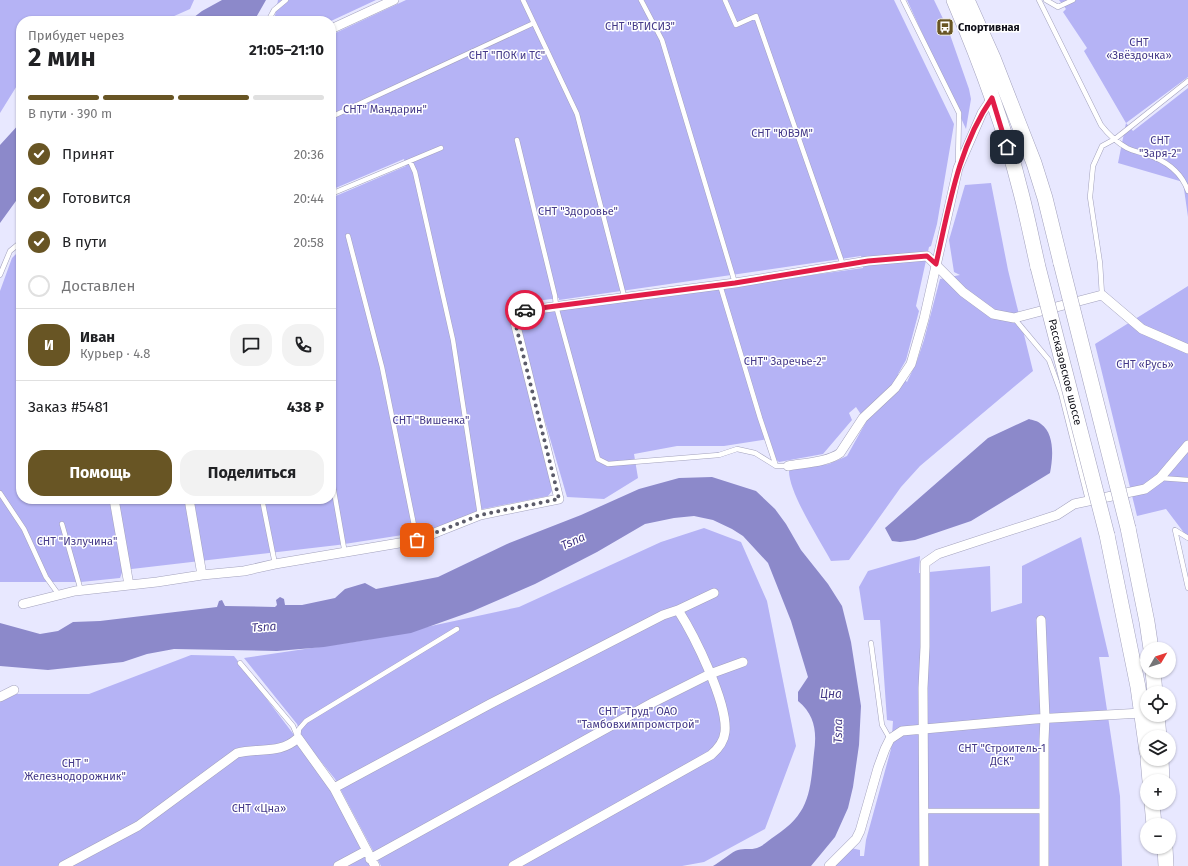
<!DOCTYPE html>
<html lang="ru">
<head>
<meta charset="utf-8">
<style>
  :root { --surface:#fff; --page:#f2f2f2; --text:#202124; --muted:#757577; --line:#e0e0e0; --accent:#685524 }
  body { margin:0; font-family:"Fira Sans",sans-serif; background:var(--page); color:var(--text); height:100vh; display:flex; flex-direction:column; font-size:15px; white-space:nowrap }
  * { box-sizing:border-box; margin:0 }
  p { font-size:13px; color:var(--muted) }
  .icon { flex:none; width:22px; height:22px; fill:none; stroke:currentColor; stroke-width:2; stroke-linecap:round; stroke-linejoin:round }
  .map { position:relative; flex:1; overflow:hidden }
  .details { position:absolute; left:16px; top:16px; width:320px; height:488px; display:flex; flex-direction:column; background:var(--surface); border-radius:16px; box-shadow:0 1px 3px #0004 }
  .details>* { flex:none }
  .needle { width:26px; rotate:51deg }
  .fabs { position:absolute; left:1140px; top:642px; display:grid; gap:8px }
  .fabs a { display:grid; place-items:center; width:36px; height:36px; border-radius:50%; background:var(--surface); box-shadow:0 1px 3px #0004; font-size:20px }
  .pin { position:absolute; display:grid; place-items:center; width:34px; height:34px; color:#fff; margin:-17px; border-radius:8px; box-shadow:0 2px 6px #0006 }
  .courier { position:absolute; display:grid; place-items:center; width:40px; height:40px; margin:-20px; border:3px solid #e11d48; border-radius:50%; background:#fff; color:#222; box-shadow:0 1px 5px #0007 }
  .summary em { font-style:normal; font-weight:700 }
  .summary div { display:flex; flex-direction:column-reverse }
  .summary { display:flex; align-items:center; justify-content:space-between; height:68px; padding:0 12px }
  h1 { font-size:26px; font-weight:700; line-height:30px }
  .bar { display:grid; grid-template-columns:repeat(4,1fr); gap:6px 4px; align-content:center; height:48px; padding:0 12px }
  .bar i { height:5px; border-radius:3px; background:var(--line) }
  .bar .selected { background:var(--accent) }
  .bar p { grid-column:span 4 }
  .line { display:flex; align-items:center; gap:10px; padding:0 12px; border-top:1px solid var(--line) }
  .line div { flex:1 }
  .round { display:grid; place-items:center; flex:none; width:42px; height:42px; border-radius:16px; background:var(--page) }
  ol { padding:0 12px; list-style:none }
  li { display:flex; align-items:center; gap:12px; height:44px }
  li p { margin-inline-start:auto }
  li .icon { padding:4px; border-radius:50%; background:var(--accent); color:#fff; stroke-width:4 }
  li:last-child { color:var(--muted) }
  li i { width:22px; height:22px; border:2px solid var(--line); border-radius:50% }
  .primary-button { display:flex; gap:8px; margin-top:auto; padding:8px 12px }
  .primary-button a { flex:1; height:46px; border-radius:16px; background:var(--accent); color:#fff; font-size:16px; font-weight:700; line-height:46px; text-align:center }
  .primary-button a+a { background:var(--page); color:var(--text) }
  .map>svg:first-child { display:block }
  .green { fill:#b5b3f5 }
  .water { fill:#8c89ca }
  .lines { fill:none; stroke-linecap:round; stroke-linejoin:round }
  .lane-casing { stroke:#a3a2bd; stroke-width:5.5 }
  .street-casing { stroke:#a3a2bd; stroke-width:10 }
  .primary-casing { stroke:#a3a2bd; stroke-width:16 }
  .lane { stroke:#fff; stroke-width:4.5 }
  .street { stroke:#fff; stroke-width:9 }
  .primary { stroke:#fff; stroke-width:15 }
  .primary-bridge-casing { stroke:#a3a2bd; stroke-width:16; stroke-linecap:butt }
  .primary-bridge { stroke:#fff; stroke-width:15 }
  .done { stroke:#5b5b69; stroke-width:4; stroke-dasharray:0 7.2 }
  .route { stroke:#e11d48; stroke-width:5 }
  .labels { text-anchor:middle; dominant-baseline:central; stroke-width:3; stroke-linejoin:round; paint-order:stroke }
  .park-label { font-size:11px; fill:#453a89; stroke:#fff }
  .poi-label { font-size:11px; font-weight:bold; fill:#0f0f18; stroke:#fff; text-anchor:start }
  .street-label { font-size:11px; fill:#0f0f18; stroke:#fff }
  .water-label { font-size:12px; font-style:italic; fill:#433886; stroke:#fff }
</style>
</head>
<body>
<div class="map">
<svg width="1188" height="866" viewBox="0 0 1188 866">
  <rect width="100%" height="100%" fill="#e8e8ff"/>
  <path class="green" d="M 0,0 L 194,0 L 190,9 L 163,21 L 21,21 L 21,83 L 18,84 L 0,113 Z
    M 278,0 L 376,0 L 331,21 L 274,21 Z
    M 406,0 L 894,0 L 954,124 L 937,224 L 931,246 L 929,247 L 916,306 L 919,311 L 906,360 L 898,374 L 907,382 L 917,361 L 924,340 L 940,279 L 960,275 L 954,272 L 949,240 L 965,185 L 991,183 L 1008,270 L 1033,371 L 920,466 L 901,487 L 849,560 L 831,561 C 820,540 788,492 789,470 L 829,464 L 847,456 L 866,422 L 856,407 L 849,413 L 852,420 L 823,454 L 779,462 L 775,459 L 768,439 L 724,446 L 677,446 L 634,454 L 638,478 L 604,499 L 567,497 L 517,325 L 523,315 L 863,268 L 861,256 L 559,300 L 559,298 L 507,305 L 551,484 L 552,491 L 548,496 L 478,510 L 474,520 L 409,534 L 338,545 L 123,570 L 120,578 L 81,582 L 0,582 L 0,291 L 12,258 L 21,249 L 21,499 L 331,499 L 331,198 L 406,166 L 404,159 L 331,190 L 331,35 Z
    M 907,0 L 934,0 L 948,29 L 969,89 L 971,99 L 966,129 Z
    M 1059,0 L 1188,0 L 1188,77 L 1126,123 L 1133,131 L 1188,88 L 1188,217 L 1183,182 L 1118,163 L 1126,123 L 1084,51 L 1087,48 L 1063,12 L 1066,9 Z
    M 1188,286 L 1188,538 L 1166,509 L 1137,516 L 1095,344 Z
    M 704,528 L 741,542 L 767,601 L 796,746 L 765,829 L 704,862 L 682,866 L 381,866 L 335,779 L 303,739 L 297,724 L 244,658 L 366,640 L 519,607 L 661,542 Z
    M 1081,537 L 1109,657 L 1099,657 L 1120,796 L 1122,866 L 834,866 L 851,848 L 860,850 L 860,856 L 864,856 L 866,840 L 891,749 L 893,721 L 887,720 L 880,620 L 864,620 L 859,587 L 868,571 L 920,556 L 919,573 L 990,566 L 991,612 L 1022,603 L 1022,566 Z
    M 191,655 L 234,656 L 304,748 L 332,789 L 374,866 L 0,866 L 0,694 L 89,694 Z"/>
  <path class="water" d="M 222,0 L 266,0 L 254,21 L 189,21 L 202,11 Z
    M 21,122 L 21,194 L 0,223 L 0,145 Z
    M 1029,419 C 1032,420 1038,421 1041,424 C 1055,434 1053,458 1050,473 L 971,521 L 915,540 L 900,542 L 892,541 L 885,528 L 988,438 Z
    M 712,477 L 756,491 L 775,509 L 786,524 L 801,550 L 828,584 L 842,606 L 851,642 L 861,706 L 859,745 L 853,787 L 848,808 L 835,837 L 811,866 L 713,866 C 720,862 733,851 738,850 C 744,848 751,850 757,848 C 763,846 769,840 775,836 C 810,813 810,792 814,753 C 817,732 815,715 798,701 L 798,692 L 808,677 L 791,621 L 768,563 L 743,536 L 732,529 L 713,520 L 694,516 L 674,518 L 645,524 L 597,552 L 535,584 L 473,611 L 411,633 L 324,647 L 277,651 L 174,649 L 147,654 L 123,662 L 48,670 L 0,666 L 0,623 L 40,634 L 58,631 L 73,622 L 100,621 L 217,607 L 219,601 L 222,600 L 225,606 L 275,607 L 277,605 L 276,600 L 280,597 L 284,599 L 285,605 L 302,605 L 335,598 L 345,589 L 365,583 L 376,589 L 438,577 L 507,544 L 581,515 L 639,489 L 679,478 Z"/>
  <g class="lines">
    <defs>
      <path id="lane" d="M 523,0 L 577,114 L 624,296
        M 641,0 L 662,40 L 735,283
        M 725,0 L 736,25 L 756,16 L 843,265
        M 903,0 L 959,113 L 958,161
        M 1039,0 L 1101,125 C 1108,134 1118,143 1127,148 C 1133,151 1139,152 1145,154 C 1165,160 1181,171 1188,191
        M 1046,0 L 1058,7 L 1073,0
        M 268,21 L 274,10 L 286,0
        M 331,117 L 534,23
        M 517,140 L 555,296 L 556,306 L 598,459 L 608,464 L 719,455 L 737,449 L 755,453 L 776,466 L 788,466
        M 410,161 L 415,172 L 453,340 L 480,515
        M 331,194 L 441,148
        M 348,236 L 382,367 L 417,540
        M 0,275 L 10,251 L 21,242
        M 720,285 L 760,418 L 776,466
        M 1102,295 L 1100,263 L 1090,197 L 1093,166 L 1102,146 L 1115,139 L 1188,81
        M 1014,318 L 1049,360 L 1061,393 L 1088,500
        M 331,474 L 345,554
        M 1160,478 L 1188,480
        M 0,493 L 24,529 L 46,577 L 59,595
        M 262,499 L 275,564
        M 62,524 L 81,591
        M 1188,538 L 1175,530 L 1188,588
        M 871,643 L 882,725 L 890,739
        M 240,663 L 293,726 L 298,738 L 299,729 L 306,721 L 457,629
        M 924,811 L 1044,811"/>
      <path id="street" d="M 331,29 L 394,0
        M 788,466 C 804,463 828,462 840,453 L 863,418 L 895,388 L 911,364 L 924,319 L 958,168 L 982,113 L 992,98
        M 114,499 L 129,585
        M 189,499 L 202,575 L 244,571 L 275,564 L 417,540 L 480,515 L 559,499 L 515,322 L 517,314 L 522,311 L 735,283 L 868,261 L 927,256 L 963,292 L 993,314 L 1014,318 L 1102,295 L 1142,329 L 1188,349
        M 23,604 L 75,591 L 157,582 L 202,575
        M 678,610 L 714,593
        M 1041,620 L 1045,718 L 1044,740 L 1044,866
        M 0,697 L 14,690
        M 334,788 L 490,704 L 663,615 L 678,610 C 694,635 728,703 725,732 C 724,742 718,749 711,755 L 513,866
        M 370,859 L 654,702 L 710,674 L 743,662
        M 63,866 L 138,826 L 237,753 C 261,747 279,755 298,738 L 334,788 L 375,866
        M 338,866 L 366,851
        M 829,866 L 856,839 L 860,831 L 878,768 L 885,749 L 890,739 L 902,731 L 1035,719 L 1142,713
        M 924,866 L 923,688 L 925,647 L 925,563 L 938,554 L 1057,515 L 1074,504 L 1145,489 L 1160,478 L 1188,445"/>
      <path id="primary" d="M 954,0 C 980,61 1004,125 1020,189 C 1027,215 1032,241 1038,267
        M 967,0 L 993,58 L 1034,163 L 1045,198 L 1061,263
        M 1128,528 L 1147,622 L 1151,649
        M 1107,535 L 1138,687 L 1147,752
        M 1153,671 L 1155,693
        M 1157,715 L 1159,737
        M 1148,759 L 1150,781
        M 1161,759 L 1162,781
        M 1152,803 L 1154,825
        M 1165,847 L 1166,866"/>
    </defs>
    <use href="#lane" class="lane-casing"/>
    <use href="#street" class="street-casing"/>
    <use href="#primary" class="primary-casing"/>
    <use href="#lane" class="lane"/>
    <use href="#street" class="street"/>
    <use href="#primary" class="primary"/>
    <defs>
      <path id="primary-bridge" d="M 1061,263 L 1128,528
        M 1038,267 L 1107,535"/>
    </defs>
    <use href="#primary-bridge" class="primary-bridge-casing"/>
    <use href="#primary-bridge" class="primary-bridge"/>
  </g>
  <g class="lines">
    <path class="done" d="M 417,540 L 480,515 L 559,499 L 515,322 L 517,314 L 525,310"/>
    <path class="route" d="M 525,310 L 735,283 L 868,261 L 927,256 L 936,264 C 949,207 958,147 992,98 L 1007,147"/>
  </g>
  <defs>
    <symbol id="bus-square" viewBox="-11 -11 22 22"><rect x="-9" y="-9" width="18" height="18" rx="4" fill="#685524" stroke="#fff"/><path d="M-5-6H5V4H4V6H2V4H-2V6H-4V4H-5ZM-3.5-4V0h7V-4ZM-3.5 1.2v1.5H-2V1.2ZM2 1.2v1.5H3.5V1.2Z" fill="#fff"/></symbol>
  </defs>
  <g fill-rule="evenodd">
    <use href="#bus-square" x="935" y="17" width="20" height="20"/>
  </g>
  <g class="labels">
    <g class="park-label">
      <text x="640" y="26">СНТ "ВТИСИЗ"</text>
      <text x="1139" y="42">СНТ<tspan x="1139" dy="13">«Звёздочка»</tspan></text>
      <text x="507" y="55">СНТ "ПОК и ТС"</text>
      <text x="385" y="109">СНТ" Мандарин"</text>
      <text x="782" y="133">СНТ "ЮВЭМ"</text>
      <text x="1160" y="140">СНТ<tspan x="1160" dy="13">"Заря-2"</tspan></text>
      <text x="578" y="211">СНТ "Здоровье"</text>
      <text x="785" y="361">СНТ" Заречье-2"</text>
      <text x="1145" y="364">СНТ «Русь»</text>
      <text x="431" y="420">СНТ "Вишенка"</text>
      <text x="77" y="541">СНТ "Излучина"</text>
      <text x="638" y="711">СНТ "Труд" ОАО<tspan x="638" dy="13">"Тамбовхимпромстрой"</tspan></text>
      <text x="1002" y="748">СНТ "Строитель-1<tspan x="1002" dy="13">ДСК"</tspan></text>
      <text x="75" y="763">СНТ "<tspan x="75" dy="13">Железнодорожник"</tspan></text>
      <text x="259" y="808">СНТ «Цна»</text>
    </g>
    <g class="poi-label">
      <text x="958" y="27">Спортивная</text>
    </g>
    <g class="street-label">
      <text transform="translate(1065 372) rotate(76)">Рассказовское шоссе</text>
    </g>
    <g class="water-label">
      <text transform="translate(573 541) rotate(-24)">Tsna</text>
      <text transform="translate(264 627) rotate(-4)">Tsna</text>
      <text x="831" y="694">Цна</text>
      <text transform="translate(838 731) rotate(-89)">Tsna</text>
    </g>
  </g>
</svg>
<div class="fabs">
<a><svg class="needle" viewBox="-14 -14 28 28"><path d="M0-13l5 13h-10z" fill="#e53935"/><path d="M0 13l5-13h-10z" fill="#757577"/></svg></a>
<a><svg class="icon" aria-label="locate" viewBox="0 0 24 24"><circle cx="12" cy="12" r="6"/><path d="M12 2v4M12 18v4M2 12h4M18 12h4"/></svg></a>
<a><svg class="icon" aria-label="layers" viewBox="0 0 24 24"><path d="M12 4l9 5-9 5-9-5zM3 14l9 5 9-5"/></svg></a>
<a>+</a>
<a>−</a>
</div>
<div class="pin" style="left:417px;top:540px;background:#ea580c"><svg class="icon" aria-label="bag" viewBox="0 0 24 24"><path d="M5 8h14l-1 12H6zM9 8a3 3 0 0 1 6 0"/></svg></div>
<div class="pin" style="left:1007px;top:147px;background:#1f2937"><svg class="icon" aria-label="home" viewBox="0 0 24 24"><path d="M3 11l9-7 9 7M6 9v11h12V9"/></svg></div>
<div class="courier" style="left:525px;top:310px"><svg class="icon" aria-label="car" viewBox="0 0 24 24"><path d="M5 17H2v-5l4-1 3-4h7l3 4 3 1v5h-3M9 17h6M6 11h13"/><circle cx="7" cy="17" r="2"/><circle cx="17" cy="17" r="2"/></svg></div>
<section class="details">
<div class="summary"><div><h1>2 мин</h1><p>Прибудет через</p></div><em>21:05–21:10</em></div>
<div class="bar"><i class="selected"></i><i class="selected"></i><i class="selected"></i><i></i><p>В пути · 390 m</p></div>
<ol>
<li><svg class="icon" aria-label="check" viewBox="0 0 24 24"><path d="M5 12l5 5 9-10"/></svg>Принят<p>20:36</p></li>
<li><svg class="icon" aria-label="check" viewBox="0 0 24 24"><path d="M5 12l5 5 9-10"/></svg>Готовится<p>20:44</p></li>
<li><svg class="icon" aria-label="check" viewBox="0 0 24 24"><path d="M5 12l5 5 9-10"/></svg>В пути<p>20:58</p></li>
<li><i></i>Доставлен</li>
</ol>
<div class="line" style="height:72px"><b class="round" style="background:var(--accent);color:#fff">И</b><div><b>Иван</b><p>Курьер · 4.8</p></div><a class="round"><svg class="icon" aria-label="chat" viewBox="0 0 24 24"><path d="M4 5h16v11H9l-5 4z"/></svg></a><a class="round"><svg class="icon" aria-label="phone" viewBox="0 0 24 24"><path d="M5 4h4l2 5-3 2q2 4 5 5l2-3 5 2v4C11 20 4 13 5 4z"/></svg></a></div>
<div class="line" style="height:52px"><div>Заказ #5481</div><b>438 ₽</b></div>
<div class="primary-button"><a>Помощь</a><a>Поделиться</a></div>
</section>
</div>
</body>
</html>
